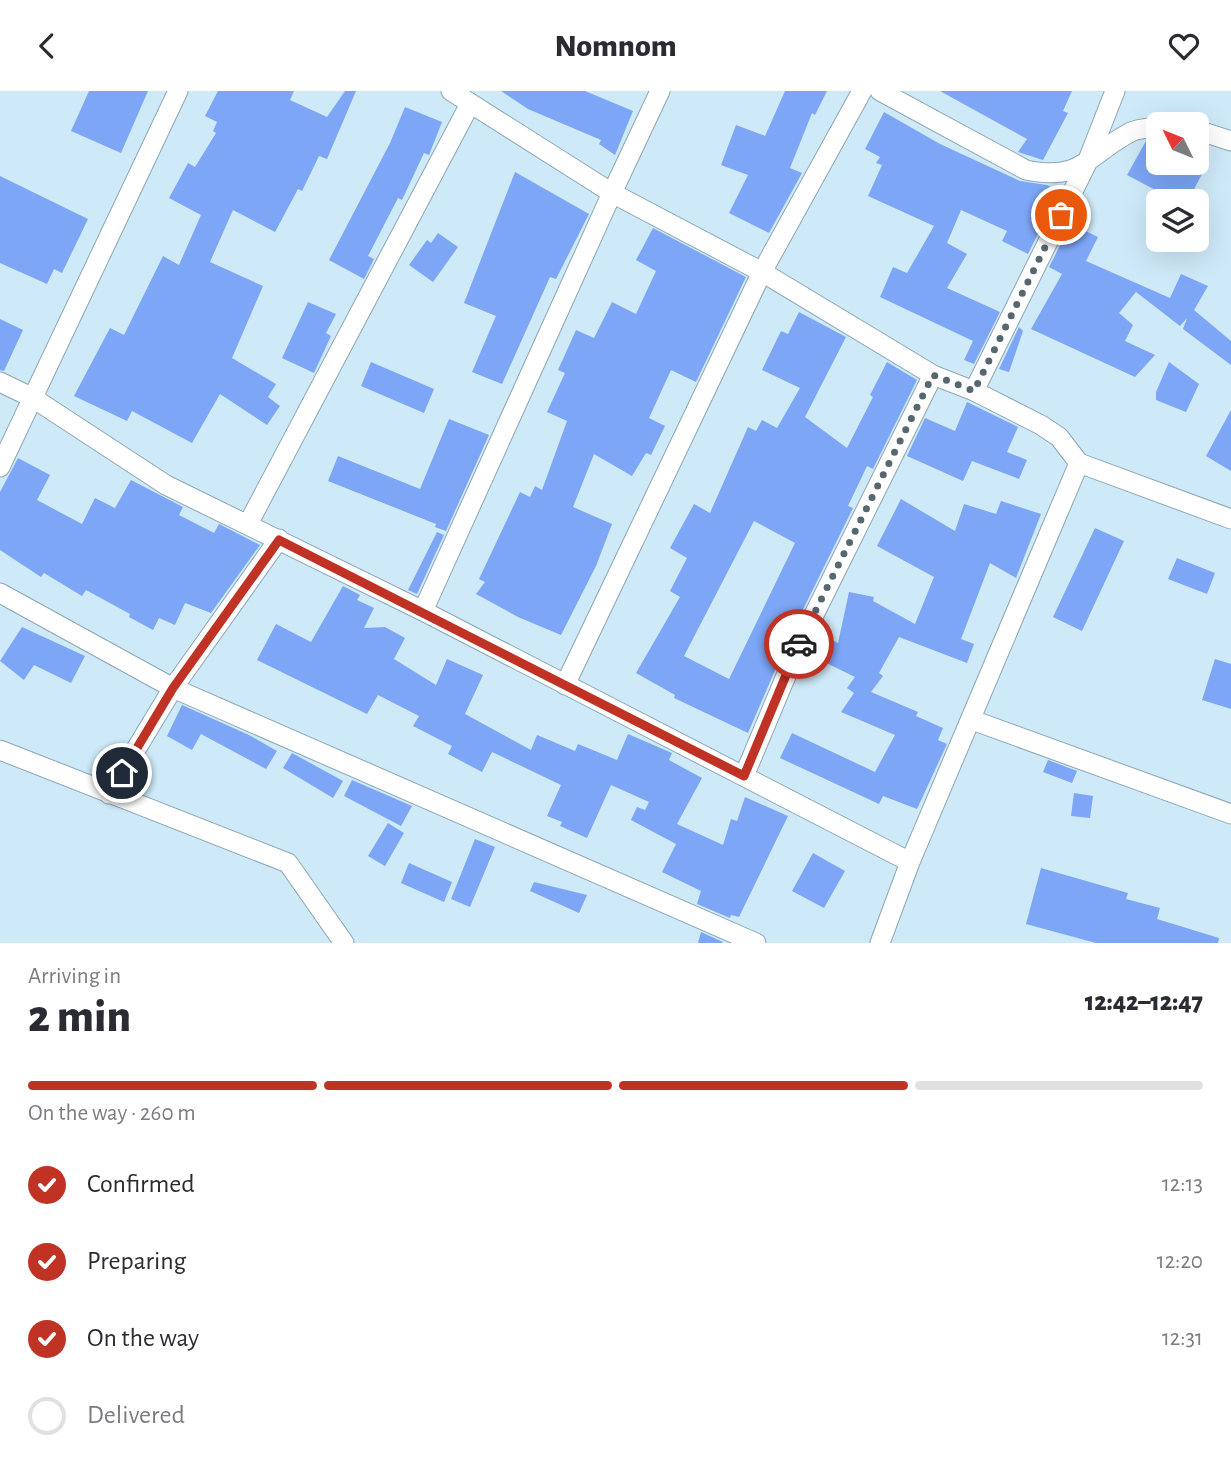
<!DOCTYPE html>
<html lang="en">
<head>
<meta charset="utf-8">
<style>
  :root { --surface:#fff; --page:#f2f2f3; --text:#2b2b33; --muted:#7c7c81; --line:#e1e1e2; --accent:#c03324 }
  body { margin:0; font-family:"Alegreya Sans",sans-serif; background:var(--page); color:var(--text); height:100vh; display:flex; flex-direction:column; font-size:26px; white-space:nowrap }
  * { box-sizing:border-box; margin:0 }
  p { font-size:23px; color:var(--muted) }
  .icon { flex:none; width:38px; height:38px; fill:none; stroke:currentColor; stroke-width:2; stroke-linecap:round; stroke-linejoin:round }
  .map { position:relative; height:852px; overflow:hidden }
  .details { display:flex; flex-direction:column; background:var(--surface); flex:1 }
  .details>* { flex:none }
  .needle { width:46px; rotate:313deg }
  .tools { position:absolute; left:1146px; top:21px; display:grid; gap:14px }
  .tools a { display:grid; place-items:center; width:63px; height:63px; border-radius:10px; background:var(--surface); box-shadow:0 7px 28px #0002; font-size:35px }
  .pin { position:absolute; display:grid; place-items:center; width:60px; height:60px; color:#fff; margin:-30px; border:4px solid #fff; border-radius:50%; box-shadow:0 2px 7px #0007 }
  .courier { position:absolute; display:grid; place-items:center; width:70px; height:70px; margin:-35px; border:5px solid #c03324; border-radius:50%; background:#fff; color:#222; box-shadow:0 2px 9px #0007 }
  .head em { font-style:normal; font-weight:800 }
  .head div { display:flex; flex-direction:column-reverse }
  .head { display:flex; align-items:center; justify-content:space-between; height:119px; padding:0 28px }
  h1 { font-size:46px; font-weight:800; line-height:52px }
  .bar { display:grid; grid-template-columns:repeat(4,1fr); gap:10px 7px; align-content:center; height:84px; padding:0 28px }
  .bar i { height:9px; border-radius:5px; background:var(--line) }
  .bar .on { background:var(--accent) }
  .bar p { grid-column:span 4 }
  ol { padding:0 28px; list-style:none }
  li { display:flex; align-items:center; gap:21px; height:77px }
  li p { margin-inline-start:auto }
  li .icon { padding:7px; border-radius:50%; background:var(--accent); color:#fff; stroke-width:4 }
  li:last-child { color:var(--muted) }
  li i { width:38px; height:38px; border:4px solid var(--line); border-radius:50% }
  header { display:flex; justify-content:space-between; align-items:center; height:91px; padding:0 28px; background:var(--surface); font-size:32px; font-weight:800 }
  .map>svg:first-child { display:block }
  .building { fill:#7da6f6; fill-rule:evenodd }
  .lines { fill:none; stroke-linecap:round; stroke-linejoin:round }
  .minor-casing { stroke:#8ca6b4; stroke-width:21 }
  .minor { stroke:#fff; stroke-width:19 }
  .done { stroke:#576770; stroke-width:7; stroke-dasharray:0 12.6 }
  .route { stroke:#c03324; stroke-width:9 }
</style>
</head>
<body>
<header><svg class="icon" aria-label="back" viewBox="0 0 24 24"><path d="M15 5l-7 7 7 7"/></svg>Nomnom<svg class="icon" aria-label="heart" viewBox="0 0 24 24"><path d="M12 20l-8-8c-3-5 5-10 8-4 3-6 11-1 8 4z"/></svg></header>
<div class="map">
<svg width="1231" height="852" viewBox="0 0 1231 852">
  <rect width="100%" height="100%" fill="#cee9f8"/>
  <path class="building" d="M 89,0 L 148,0 L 121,62 L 71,40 Z
    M 218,0 L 294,0 L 290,9 L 327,26 L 345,0 L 356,0 L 327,68 L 319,65 L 302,100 L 298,98 L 275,141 L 233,119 L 210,171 L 263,195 L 232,267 L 276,293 L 268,306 L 280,315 L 267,334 L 220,303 L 192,352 L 132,320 L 127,330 L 74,305 L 110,237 L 124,244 L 163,165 L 179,174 L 201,124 L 169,107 L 188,72 L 195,76 L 216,42 L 213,40 L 217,31 L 205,25 Z
    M 501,0 L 585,0 L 633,20 L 615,64 L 599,53 L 601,49 L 528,18 Z
    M 785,0 L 827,0 L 815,24 L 812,22 L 790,77 L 802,82 L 769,142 L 729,122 L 748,84 L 721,74 L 736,34 L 765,45 Z
    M 940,0 L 1072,0 L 1063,20 L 1068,22 L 1043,69 L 1018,61 L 1027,48 Z
    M 405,16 L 442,31 L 429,64 L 424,62 L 402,109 L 398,107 L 368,165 L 374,168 L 364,188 L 329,169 L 390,52 Z
    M 884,21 L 940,53 L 1020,90 L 1047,94 L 1059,100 L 1028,163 L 1002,150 L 1007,140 L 961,119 L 947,152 L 967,163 L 947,197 L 1000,221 L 974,273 L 964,269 L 973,250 L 880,206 L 893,176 L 907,182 L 934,135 L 868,105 L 882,74 L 876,72 L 880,66 L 865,58 Z
    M 1146,50 L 1158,57 L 1158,72 L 1187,72 L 1203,81 L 1188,110 L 1176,110 L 1127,84 Z
    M 515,81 L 589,123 L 556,188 L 550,186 L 502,293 L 472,281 L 496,225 L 464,212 Z
    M 0,85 L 88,128 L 62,182 L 54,178 L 47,193 L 0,172 Z
    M 1071,133 L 1098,146 L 1086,170 L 1170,207 L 1181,183 L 1208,195 L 1194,219 L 1231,250 L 1231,274 L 1183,238 L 1187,227 L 1180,235 L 1136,201 L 1119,222 L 1133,234 L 1125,250 L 1155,264 L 1135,286 L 1031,238 L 1062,183 L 1049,176 Z
    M 653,137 L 746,186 L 696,291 L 671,279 L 649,327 L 665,335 L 651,364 L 646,362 L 632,385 L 594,363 L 573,416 L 612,433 L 596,475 L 561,544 L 518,526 L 476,503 L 485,491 L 479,488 L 520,401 L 530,406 L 535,395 L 542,399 L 567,330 L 547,321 L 565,282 L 558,279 L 576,239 L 594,247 L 612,211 L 636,223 L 656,180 L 636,169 Z
    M 438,142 L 458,156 L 433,191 L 409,174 L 427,149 L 431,152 Z
    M 308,211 L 336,223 L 326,242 L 331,245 L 314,282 L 282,267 Z
    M 799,221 L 846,246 L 805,326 L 847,357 L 873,306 L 870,304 L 887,271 L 917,289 L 873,378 L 867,375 L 848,415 L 853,417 L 788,549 L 748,642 L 674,607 L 675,604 L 636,582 L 680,506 L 670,500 L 687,467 L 670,457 L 694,413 L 710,422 L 748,336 L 756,340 L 762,329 L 777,337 L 800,297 L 762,279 L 781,240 L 788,243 ZM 754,430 L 795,452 L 729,588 L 684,565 Z
    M 0,228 L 23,239 L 4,280 L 0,279 Z
    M 1019,236 L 1023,240 L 1009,281 L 999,278 Z
    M 371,271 L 434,298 L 424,322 L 361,295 Z
    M 1169,271 L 1199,293 L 1186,321 L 1156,309 L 1156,301 Z
    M 967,311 L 1018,336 L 1007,361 L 1027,369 L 1019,388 L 972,370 L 963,390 L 907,365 L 925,327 L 955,340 Z
    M 1231,319 L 1231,380 L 1206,365 Z
    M 449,328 L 489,344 L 446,440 L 435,436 L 436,433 L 328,390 L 338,365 L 420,398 Z
    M 18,367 L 50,384 L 37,409 L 82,433 L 95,407 L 115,417 L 131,389 L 183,416 L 179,424 L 214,442 L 219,433 L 260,454 L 211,522 L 185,512 L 175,534 L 159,527 L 153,539 L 129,526 L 130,523 L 86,499 L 82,505 L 44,482 L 41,486 L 0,459 L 0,401 Z
    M 901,408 L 955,440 L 964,413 L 996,423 L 1001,410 L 1041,423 L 1016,487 L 990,472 L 961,548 L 974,553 L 967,572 L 899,546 L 879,582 L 883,585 L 871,601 L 918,621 L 916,625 L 943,637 L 938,649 L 947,653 L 917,718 L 883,705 L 879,713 L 780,667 L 792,642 L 875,681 L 895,644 L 841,621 L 854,602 L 847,597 L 855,586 L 808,563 L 818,542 L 838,552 L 849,501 L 874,506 L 873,510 L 915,533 L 934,486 L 877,455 Z
    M 1095,437 L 1124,450 L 1082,540 L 1053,526 Z
    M 437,441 L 444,444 L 417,503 L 408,499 Z
    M 1177,467 L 1215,482 L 1207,503 L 1168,488 Z
    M 343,495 L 360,504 L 357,509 L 374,517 L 364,537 L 385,536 L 405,547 L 394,568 L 436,594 L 447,568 L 483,584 L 465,623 L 531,659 L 537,644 L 575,660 L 578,653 L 617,669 L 628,643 L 672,662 L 669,669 L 702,687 L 677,733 L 723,754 L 731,728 L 737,730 L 745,706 L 788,725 L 739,826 L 731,824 L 730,827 L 697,813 L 701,800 L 662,781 L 676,753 L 631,729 L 637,716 L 645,719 L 649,711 L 611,694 L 587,747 L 560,735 L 562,731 L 547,725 L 561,694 L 492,661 L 482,681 L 448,663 L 452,655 L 413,635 L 419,625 L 378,604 L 367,623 L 257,569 L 276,533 L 311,551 Z
    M 22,536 L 85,565 L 71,592 L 34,574 L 24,589 L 0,570 Z
    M 1215,568 L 1231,573 L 1231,618 L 1202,609 Z
    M 182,614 L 249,644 L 277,660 L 266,678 L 201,643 L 192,659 L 167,645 Z
    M 292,662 L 343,690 L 333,707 L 283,677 Z
    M 1048,669 L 1077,680 L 1072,692 L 1043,681 Z
    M 352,689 L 412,715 L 401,735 L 344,705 Z
    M 1074,702 L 1093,705 L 1090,727 L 1071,725 Z
    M 388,732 L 404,742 L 385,775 L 368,765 Z
    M 475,748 L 495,756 L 470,816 L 451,808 Z
    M 813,762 L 845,780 L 824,817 L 792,800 Z
    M 409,772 L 452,791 L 444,811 L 401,792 Z
    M 1041,777 L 1128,802 L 1126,808 L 1160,817 L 1157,828 L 1219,847 L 1218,852 L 1096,852 L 1026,833 Z
    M 534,791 L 587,804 L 579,822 L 530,800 Z
    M 701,841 L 723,851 L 722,852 L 698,852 Z"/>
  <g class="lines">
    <defs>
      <path id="minor" d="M 451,0 L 612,102 L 660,0
        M 880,0 L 1026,79 C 1083,91 1088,63 1131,41 C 1139,37 1150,37 1158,36
        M 1171,33 L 1180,33
        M 1197,39 L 1231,50
        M 0,291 L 33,307 L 166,394 L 423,520 L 910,771 L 1079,372 L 1231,428
        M 974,300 L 1086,74 L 1115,0
        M 0,376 L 178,0
        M 248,433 L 470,13
        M 0,502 L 173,597 L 756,852
        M 423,520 L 612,102 L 762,181 L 933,284 L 974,300 L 1041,334 L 1059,346 L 1079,372
        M 565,594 L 762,181 L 862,0
        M 972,629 L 1231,723
        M 0,659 L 288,772 L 344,852
        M 744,685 L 799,554 L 933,284
        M 109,703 L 173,597 L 279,448
        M 880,852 L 910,771"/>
    </defs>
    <use href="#minor" class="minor-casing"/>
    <use href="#minor" class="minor"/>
  </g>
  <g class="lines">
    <path class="done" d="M 799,553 L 933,284 L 974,300 L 1061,124"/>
    <path class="route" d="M 122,682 L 173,597 L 279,449 L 744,685 L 799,553"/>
  </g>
</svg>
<div class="tools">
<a><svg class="needle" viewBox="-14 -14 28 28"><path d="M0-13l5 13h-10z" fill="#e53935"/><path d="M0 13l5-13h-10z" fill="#7c7c81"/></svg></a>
<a><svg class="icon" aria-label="layers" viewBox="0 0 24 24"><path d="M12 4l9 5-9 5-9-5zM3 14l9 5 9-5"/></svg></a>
</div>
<div class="pin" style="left:1061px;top:124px;background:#ea580c"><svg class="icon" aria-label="bag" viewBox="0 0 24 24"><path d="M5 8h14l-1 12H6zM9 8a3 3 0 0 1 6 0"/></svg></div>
<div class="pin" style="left:122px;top:682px;background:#1f2937"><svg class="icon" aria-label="home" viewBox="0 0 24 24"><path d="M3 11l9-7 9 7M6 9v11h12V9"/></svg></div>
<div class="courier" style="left:799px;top:553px"><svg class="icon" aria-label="car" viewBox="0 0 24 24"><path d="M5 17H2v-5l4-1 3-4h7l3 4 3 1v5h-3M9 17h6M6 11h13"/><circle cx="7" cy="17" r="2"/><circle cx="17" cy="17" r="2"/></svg></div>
</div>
<section class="details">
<div class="head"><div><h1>2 min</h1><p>Arriving in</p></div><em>12:42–12:47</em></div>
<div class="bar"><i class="on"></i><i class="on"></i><i class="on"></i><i></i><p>On the way · 260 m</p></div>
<ol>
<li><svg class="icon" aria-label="check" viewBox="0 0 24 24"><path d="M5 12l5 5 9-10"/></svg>Confirmed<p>12:13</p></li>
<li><svg class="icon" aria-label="check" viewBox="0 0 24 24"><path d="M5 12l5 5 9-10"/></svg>Preparing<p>12:20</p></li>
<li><svg class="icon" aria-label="check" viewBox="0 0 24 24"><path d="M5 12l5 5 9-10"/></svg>On the way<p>12:31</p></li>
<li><i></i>Delivered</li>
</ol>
</section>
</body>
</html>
